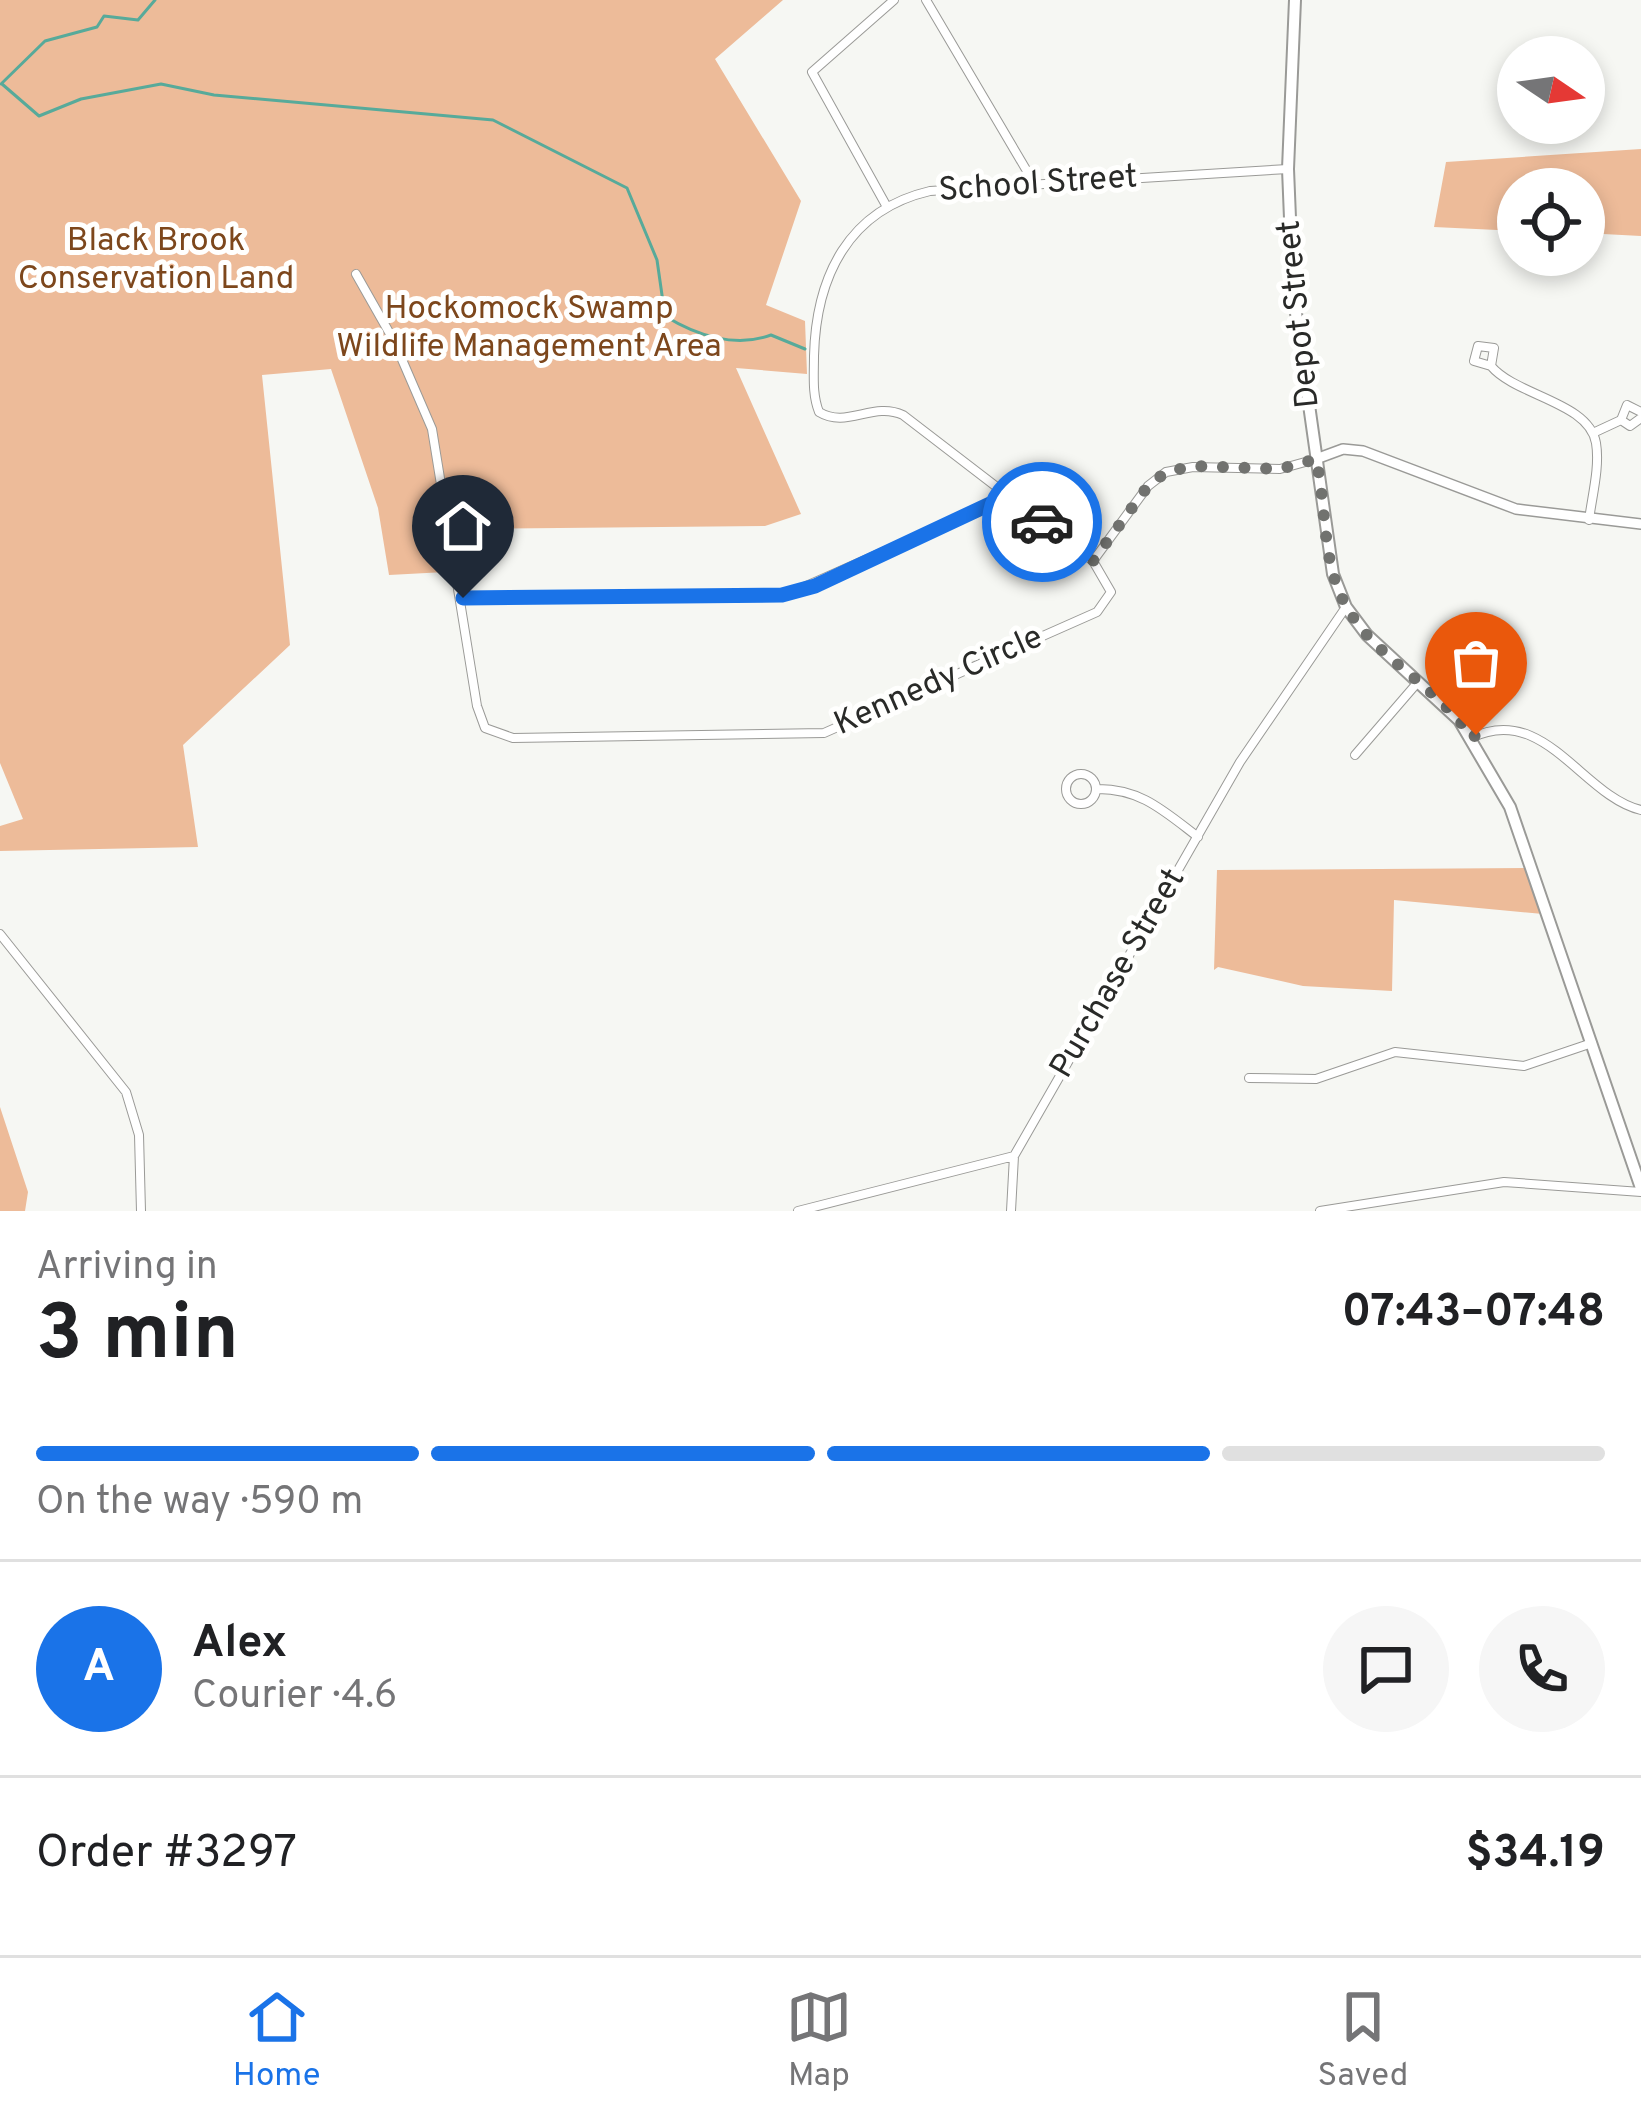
<!DOCTYPE html>
<html lang="en">
<head>
<meta charset="utf-8">
<style>
  :root { --surface:#fff; --page:#f6f6f6; --text:#202124; --muted:#757577; --line:#e0e0e0; --accent:#1a73e8 }
  body { margin:0; font-family:Overpass,sans-serif; background:var(--page); color:var(--text); height:100vh; display:flex; flex-direction:column; font-size:45px; white-space:nowrap }
  * { box-sizing:border-box; margin:0 }
  p { font-size:39px; color:var(--muted) }
  .icon { flex:none; width:66px; height:66px; fill:none; stroke:currentColor; stroke-width:2; stroke-linecap:round; stroke-linejoin:round }
  .map { position:relative; height:1211px; overflow:hidden }
  .side { display:flex; flex-direction:column; background:var(--surface); flex:1 }
  .side>* { flex:none }
  .needle { width:78px; rotate:103deg }
  .tools { position:absolute; left:1497px; top:36px; display:grid; gap:24px }
  .tools a { display:grid; place-items:center; width:108px; height:108px; border-radius:50%; background:var(--surface); box-shadow:0 6px 18px #0003; font-size:60px }
  .pin { position:absolute; display:grid; place-items:center; width:102px; height:102px; color:#fff; margin:-123px -51px; border-radius:50% 50% 50% 0; rotate:-45deg; box-shadow:0 0 12px #0007 }
  .pin .icon { rotate:45deg }
  .courier { position:absolute; display:grid; place-items:center; width:120px; height:120px; margin:-60px; border:9px solid #1a73e8; border-radius:50%; background:#fff; color:#222; box-shadow:0 3px 15px #0007 }
  .headline em { font-style:normal; font-weight:700 }
  .headline div { display:flex; flex-direction:column-reverse }
  .headline { display:flex; align-items:center; justify-content:space-between; height:204px; padding:0 36px }
  h1 { font-size:78px; font-weight:700; line-height:90px }
  .bar { display:grid; grid-template-columns:repeat(4,1fr); gap:18px 12px; align-content:center; height:144px; padding:0 36px }
  .bar i { height:15px; border-radius:9px; background:var(--line) }
  .bar .on { background:var(--accent) }
  .bar p { grid-column:span 4 }
  .line { display:flex; align-items:center; gap:30px; padding:0 36px; border-top:3px solid var(--line) }
  .line div { flex:1 }
  .round { display:grid; place-items:center; flex:none; width:126px; height:126px; border-radius:63px; background:var(--page) }
  .menu { display:flex; justify-content:space-around; align-items:center; height:168px; border-top:3px solid var(--line); background:var(--surface); font-size:33px; color:var(--muted) }
  .menu a { display:grid; justify-items:center; gap:6px }
  .menu .on { color:var(--accent) }
  .map>svg:first-child { display:block }
  .green { fill:#edbb99 }
  .lines { fill:none; stroke-linecap:round; stroke-linejoin:round }
  .stream { stroke:#57aa9a; stroke-width:3 }
  .minor-casing { stroke:#9a9a97; stroke-width:10 }
  .major-casing { stroke:#9a9a97; stroke-width:12 }
  .highway-casing { stroke:#9a9a97; stroke-width:14 }
  .minor { stroke:#fff; stroke-width:8 }
  .major { stroke:#fff; stroke-width:9 }
  .highway { stroke:#fff; stroke-width:10 }
  .done { stroke:#71726f; stroke-width:12; stroke-dasharray:0 21.6 }
  .route { stroke:#1a73e8; stroke-width:15 }
  .labels { text-anchor:middle; dominant-baseline:central; stroke-width:10; stroke-linejoin:round; paint-order:stroke }
  .street-label { font-size:33px; fill:#292a28; stroke:#fffffe }
  .park-label { font-size:33px; fill:#7d471c; stroke:#fffffe }
</style>
</head>
<body>
<div class="map">
<svg width="1641" height="1211" viewBox="0 0 1641 1211">
  <rect width="100%" height="100%" fill="#f6f7f3"/>
  <path class="green" d="M 0,0 L 783,0 L 715,59 L 801,201 L 766,305 L 805,321 L 807,374 L 736,368 L 801,514 L 765,526 L 460,529 L 464,571 L 389,575 L 378,508 L 331,369 L 262,375 L 290,645 L 183,745 L 198,847 L 0,851 L 0,826 L 23,819 L 0,763 Z
    M 1641,149 L 1641,236 L 1584,233 L 1584,189 L 1518,189 L 1518,231 L 1434,227 L 1446,162 Z
    M 1526,868 L 1543,914 L 1394,900 L 1392,991 L 1303,986 L 1218,967 L 1214,970 L 1217,870 Z
    M 0,1107 L 28,1192 L 25,1211 L 0,1211 Z"/>
  <g class="lines">
    <path class="stream" d="M 1,84 L 45,41 L 97,27 L 104,16 L 138,20 L 155,0
      M 2,84 L 39,116 L 81,99 L 161,84 L 214,95 L 493,120 L 627,188 L 657,260 L 665,316 C 697,336 736,348 771,335 L 805,349"/>
    <defs>
      <path id="minor" d="M 926,0 L 1034,183
        M 887,207 L 812,72 L 894,0
        M 356,274 L 394,341 L 432,429 L 477,706 L 485,728 L 513,738 L 824,733 L 1097,612 L 1111,592 L 1093,561 L 903,415 C 873,401 847,429 819,412 C 812,394 814,376 814,356 C 816,277 848,210 930,191 L 1288,169
        M 1491,366 L 1474,361 L 1478,346 L 1494,348 L 1491,366 C 1516,396 1589,402 1596,443 C 1600,467 1592,496 1589,520
        M 1621,420 L 1630,426 L 1641,418
        M 1593,433 L 1621,420 L 1627,405 L 1641,412
        M 1093,561 L 1148,486 L 1166,472 L 1193,467 L 1280,469 L 1316,459
        M 463,598 L 788,594 L 1007,497
        M 1471,738 C 1544,702 1582,796 1641,810
        M 1355,755 L 1418,682
        M1066 789a15 15 0 1 1 30 0a15 15 0 1 1-30 0Z
        M 1096,789 C 1140,788 1164,811 1198,837
        M 0,934 L 126,1092 L 139,1135 L 141,1211
        M 1249,1078 L 1316,1079 L 1395,1052 L 1524,1066 L 1592,1043
        M 798,1211 L 1014,1156 L 1240,762 L 1346,607
        M 1011,1211 L 1014,1156
        M 1320,1211 L 1504,1182 L 1641,1192"/>
      <path id="major" d="M 1316,459 L 1343,449 L 1363,451 L 1516,509 L 1641,524"/>
      <path id="highway" d="M 1295,0 L 1288,169 L 1293,292 L 1333,574 L 1346,607 L 1367,635 L 1459,720 L 1510,807 L 1641,1188"/>
    </defs>
    <use href="#minor" class="minor-casing"/>
    <use href="#major" class="major-casing"/>
    <use href="#highway" class="highway-casing"/>
    <use href="#minor" class="minor"/>
    <use href="#major" class="major"/>
    <use href="#highway" class="highway"/>
  </g>
  <g class="lines">
    <path class="done" d="M 1042,522 L 1093,561 L 1148,486 L 1166,472 L 1193,466 L 1280,469 L 1316,459 C 1327,507 1321,559 1345,604 C 1374,659 1438,685 1472,738 L 1476,735"/>
    <path class="route" d="M 463,598 L 782,595 L 815,586 L 1007,496 L 1042,522"/>
  </g>
  <g class="labels">
    <g class="street-label">
      <text transform="translate(1038 185) rotate(-4)">School Street</text>
      <text transform="translate(1300 314) rotate(-96)">Depot Street</text>
      <text transform="translate(939 682) rotate(-24)">Kennedy Circle</text>
      <text transform="translate(1119 974) rotate(-60)">Purchase Street</text>
    </g>
    <g class="park-label">
      <text x="156" y="242">Black Brook<tspan x="156" dy="38">Conservation Land</tspan></text>
      <text x="529" y="310">Hockomock Swamp<tspan x="529" dy="38">Wildlife Management Area</tspan></text>
    </g>
  </g>
</svg>
<div class="tools">
<a><svg class="needle" viewBox="-14 -14 28 28"><path d="M0-13l5 13h-10z" fill="#e53935"/><path d="M0 13l5-13h-10z" fill="#757577"/></svg></a>
<a><svg class="icon" aria-label="locate" viewBox="0 0 24 24"><circle cx="12" cy="12" r="6"/><path d="M12 2v4M12 18v4M2 12h4M18 12h4"/></svg></a>
</div>
<div class="pin" style="left:1476px;top:735px;background:#ea580c"><svg class="icon" aria-label="bag" viewBox="0 0 24 24"><path d="M5 8h14l-1 12H6zM9 8a3 3 0 0 1 6 0"/></svg></div>
<div class="pin" style="left:463px;top:598px;background:#1f2937"><svg class="icon" aria-label="home" viewBox="0 0 24 24"><path d="M3 11l9-7 9 7M6 9v11h12V9"/></svg></div>
<div class="courier" style="left:1042px;top:522px"><svg class="icon" aria-label="car" viewBox="0 0 24 24"><path d="M5 17H2v-5l4-1 3-4h7l3 4 3 1v5h-3M9 17h6M6 11h13"/><circle cx="7" cy="17" r="2"/><circle cx="17" cy="17" r="2"/></svg></div>
</div>
<section class="side">
<div class="headline"><div><h1>3 min</h1><p>Arriving in</p></div><em>07:43–07:48</em></div>
<div class="bar"><i class="on"></i><i class="on"></i><i class="on"></i><i></i><p>On the way · 590 m</p></div>
<div class="line" style="height:216px"><b class="round" style="background:var(--accent);color:#fff">A</b><div><b>Alex</b><p>Courier · 4.6</p></div><a class="round"><svg class="icon" aria-label="chat" viewBox="0 0 24 24"><path d="M4 5h16v11H9l-5 4z"/></svg></a><a class="round"><svg class="icon" aria-label="phone" viewBox="0 0 24 24"><path d="M5 4h4l2 5-3 2q2 4 5 5l2-3 5 2v4C11 20 4 13 5 4z"/></svg></a></div>
<div class="line" style="height:156px"><div>Order #3297</div><b>$34.19</b></div>
</section>
<nav class="menu">
<a class="on"><svg class="icon" aria-label="home" viewBox="0 0 24 24"><path d="M3 11l9-7 9 7M6 9v11h12V9"/></svg>Home</a>
<a><svg class="icon" aria-label="map" viewBox="0 0 24 24"><path d="M3 6l6-2 6 2 6-2v14l-6 2-6-2-6 2zM9 4v14M15 6v14"/></svg>Map</a>
<a><svg class="icon" aria-label="saved" viewBox="0 0 24 24"><path d="M7 4h10v16l-5-4-5 4z"/></svg>Saved</a>
</nav>
</body>
</html>
